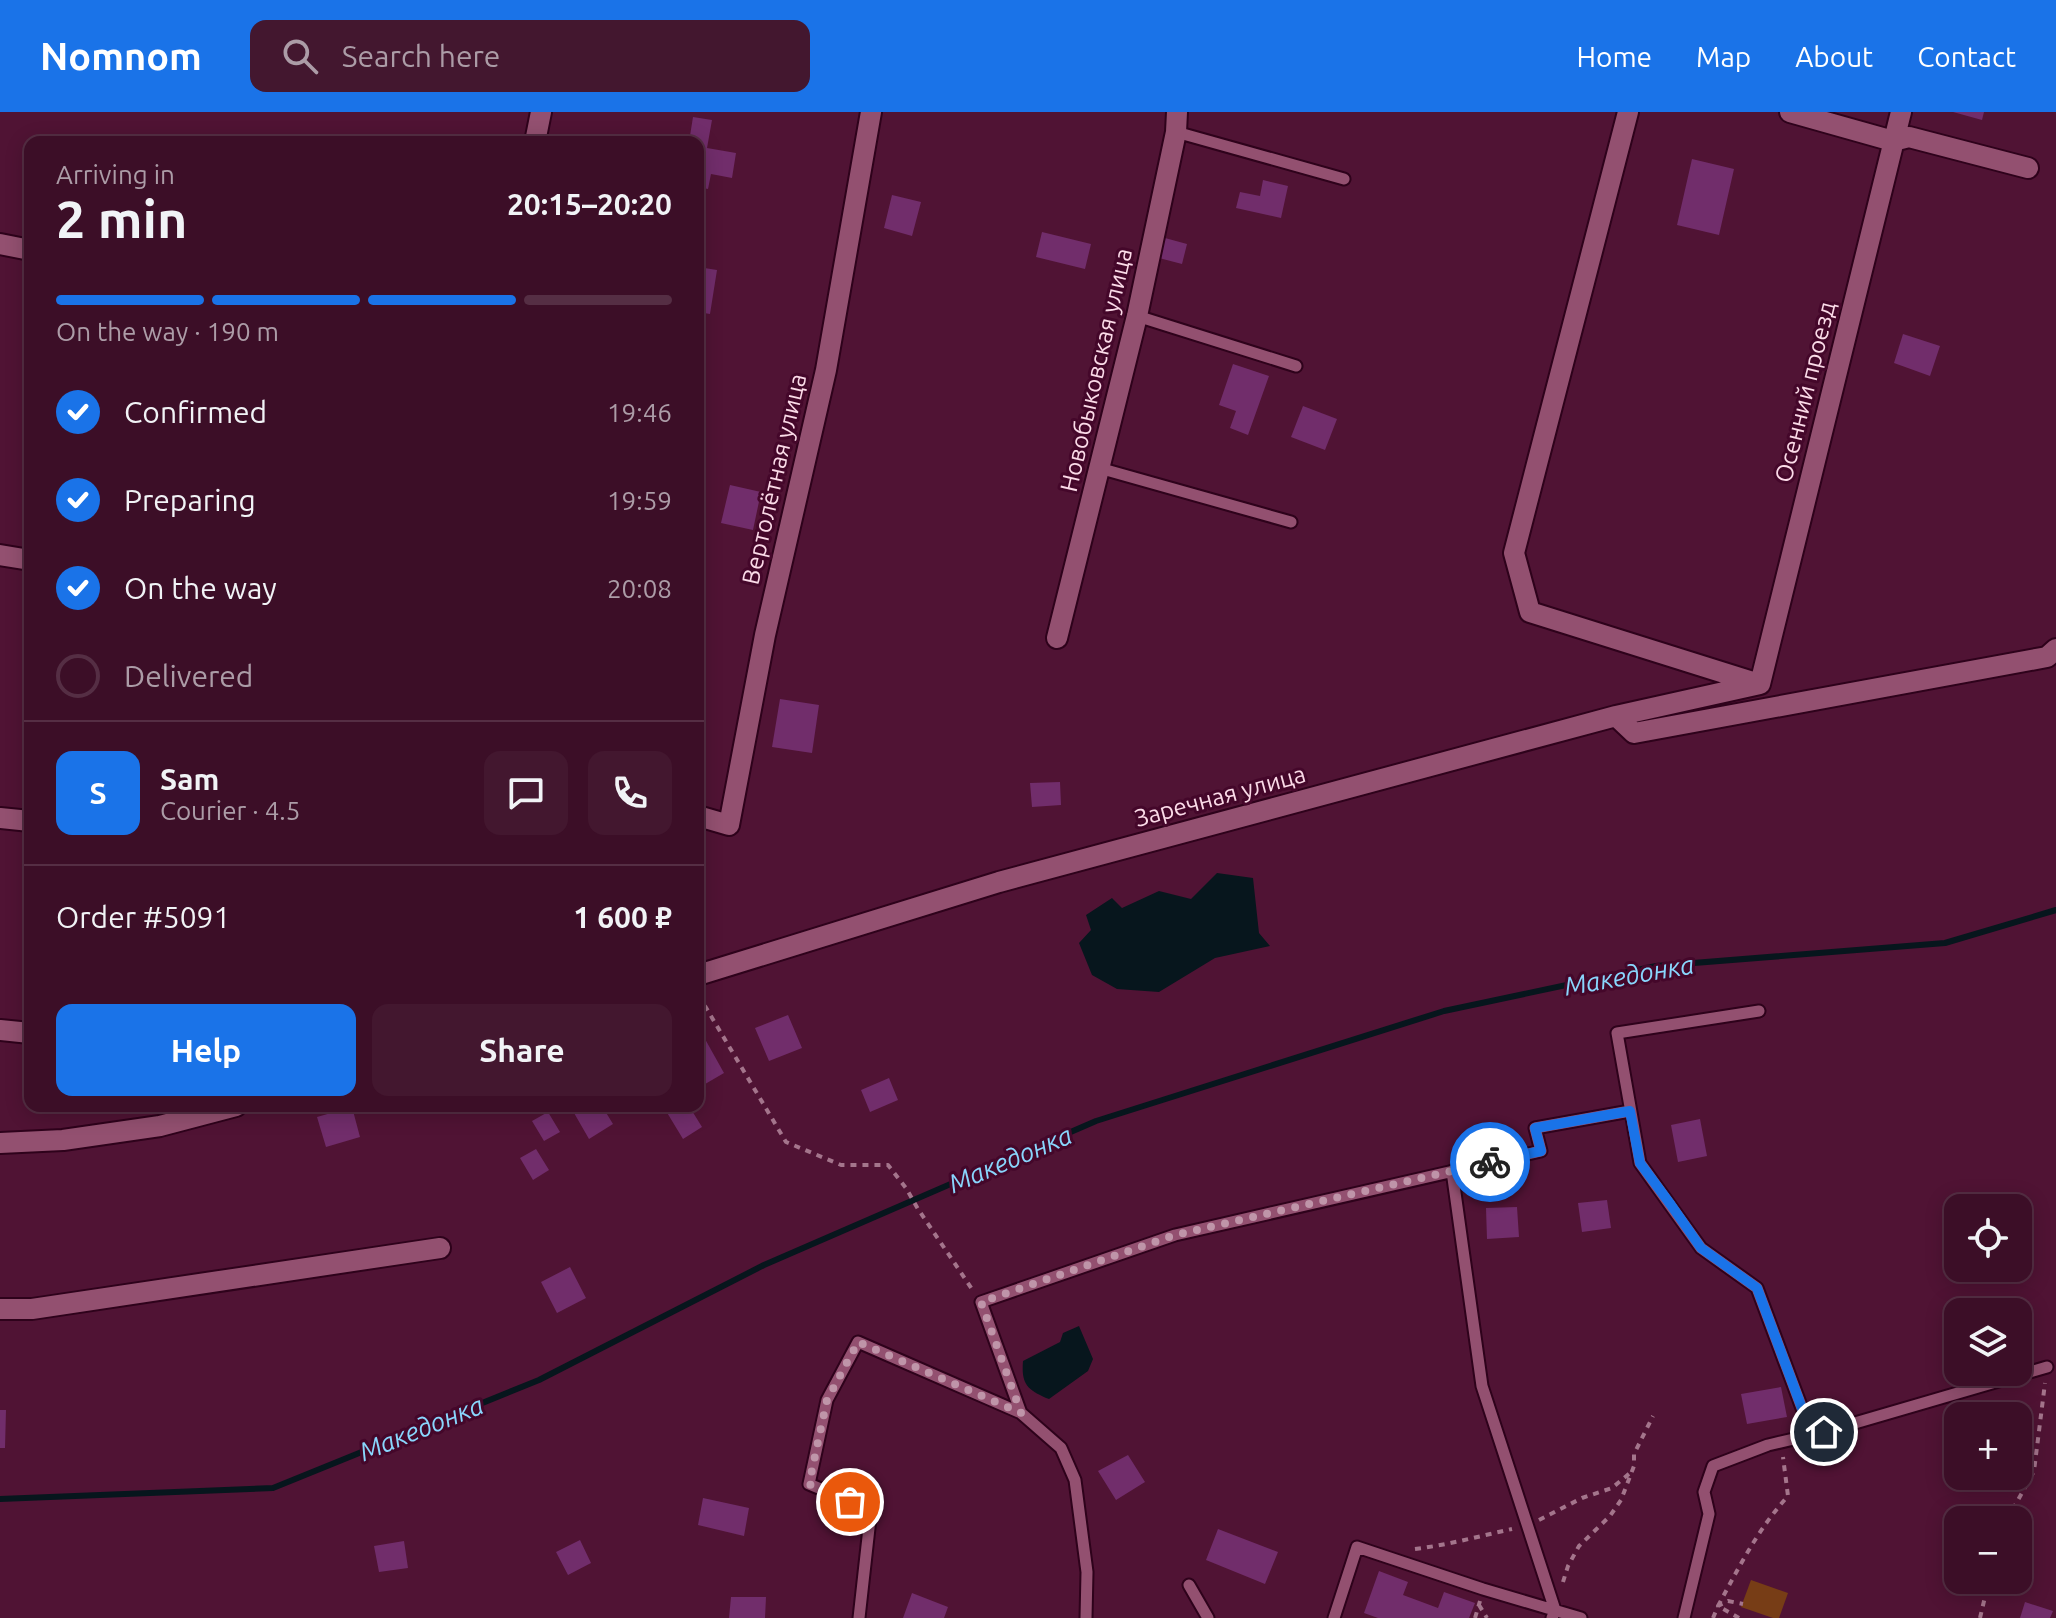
<!DOCTYPE html>
<html lang="en">
<head>
<meta charset="utf-8">
<style>
  :root { --surface:#3c0e27; --page:#43172f; --text:#f1f3f6; --muted:#ac9ca7; --line:#552e44; --accent:#1a73e8 }
  body { margin:0; font-family:Ubuntu,sans-serif; background:var(--page); color:var(--text); height:100vh; display:flex; flex-direction:column; font-size:30px; white-space:nowrap }
  * { box-sizing:border-box; margin:0 }
  p { font-size:26px; color:var(--muted) }
  .icon { flex:none; width:44px; height:44px; fill:none; stroke:currentColor; stroke-width:2; stroke-linecap:round; stroke-linejoin:round }
  .map { position:relative; flex:1; overflow:hidden }
  .details { position:absolute; left:24px; top:24px; width:680px; height:976px; display:flex; flex-direction:column; background:var(--surface); border-radius:16px; box-shadow:0 4px 20px #0003,0 0 0 2px var(--line) }
  .details>* { flex:none }
  .tools { position:absolute; left:1944px; top:1082px; display:grid; gap:16px }
  .tools a { display:grid; place-items:center; width:88px; height:88px; border-radius:16px; background:var(--surface); box-shadow:0 4px 20px #0003,0 0 0 2px var(--line); font-size:40px }
  .pin { position:absolute; display:grid; place-items:center; width:68px; height:68px; color:#fff; margin:-34px; border:4px solid #fff; border-radius:50%; box-shadow:0 2px 8px #0007 }
  .courier { position:absolute; display:grid; place-items:center; width:80px; height:80px; margin:-40px; border:6px solid #1a73e8; border-radius:50%; background:#fff; color:#222; box-shadow:0 2px 10px #0007 }
  .summary em { font-style:normal; font-weight:700 }
  .summary div { display:flex; flex-direction:column-reverse }
  .summary { display:flex; align-items:center; justify-content:space-between; height:136px; padding:0 32px }
  h1 { font-size:52px; font-weight:700; line-height:60px }
  .bar { display:grid; grid-template-columns:repeat(4,1fr); gap:12px 8px; align-content:center; height:96px; padding:0 32px }
  .bar i { height:10px; border-radius:6px; background:var(--line) }
  .bar .on { background:var(--accent) }
  .bar p { grid-column:span 4 }
  .line { display:flex; align-items:center; gap:20px; padding:0 32px; border-top:2px solid var(--line) }
  .line div { flex:1 }
  .round { display:grid; place-items:center; flex:none; width:84px; height:84px; border-radius:16px; background:var(--page) }
  ol { padding:0 32px; list-style:none }
  li { display:flex; align-items:center; gap:24px; height:88px }
  li p { margin-inline-start:auto }
  li .icon { padding:8px; border-radius:50%; background:var(--accent); color:#fff; stroke-width:4 }
  li:last-child { color:var(--muted) }
  li i { width:44px; height:44px; border:4px solid var(--line); border-radius:50% }
  .cta { display:flex; gap:16px; margin-top:auto; padding:16px 32px }
  .cta a { flex:1; height:92px; border-radius:16px; background:var(--accent); color:#fff; font-size:32px; font-weight:700; line-height:92px; text-align:center }
  .cta a+a { background:var(--page); color:var(--text) }
  header { display:flex; align-items:center; gap:48px; box-sizing:border-box; height:112px; padding:0 40px; background:var(--accent); color:#fff }
  header strong { font-size:38px }
  nav { display:flex; gap:44px; margin-inline-start:auto; font-size:28px }
  .search { width:560px; height:72px; background:var(--page); display:flex; align-items:center; gap:20px; box-sizing:border-box; padding:0 28px; border-radius:16px; color:var(--muted); font-size:30px }
  .map>svg:first-child { display:block }
  .green { fill:#773d16 }
  .water { fill:#07161d }
  .lines { fill:none; stroke-linecap:round; stroke-linejoin:round }
  .stream { stroke:#07161d; stroke-width:6 }
  .building { fill:#712d6b }
  .lane-casing { stroke:#2e021b; stroke-width:15 }
  .street-casing { stroke:#2e021b; stroke-width:24 }
  .path { stroke:#a4758c; stroke-width:4; stroke-dasharray:6 6; stroke-linecap:butt }
  .lane { stroke:#935070; stroke-width:11 }
  .street { stroke:#935070; stroke-width:20 }
  .done { stroke:#bf95a9; stroke-width:8; stroke-dasharray:0 14.4 }
  .route { stroke:#1a73e8; stroke-width:10 }
  .labels { text-anchor:middle; dominant-baseline:central; stroke-width:6; stroke-linejoin:round; paint-order:stroke }
  .street-label { font-size:24px; fill:#fbdbe8; stroke:#44072a }
  .water-label { font-size:26px; font-style:italic; fill:#89d6fd; stroke:#44072a }
</style>
</head>
<body>
<header>
<strong>Nomnom</strong>
<div class="search"><svg class="icon" aria-label="search" viewBox="0 0 24 24"><circle cx="10" cy="10" r="6"/><path d="M15 15l6 6"/></svg>Search here</div>
<nav><a>Home</a><a>Map</a><a>About</a><a>Contact</a></nav>
</header>
<div class="map">
<svg width="2056" height="1506" viewBox="0 0 2056 1506">
  <rect width="100%" height="100%" fill="#501334"/>
  <path class="green" d="M 1751,1468 L 1788,1481 L 1779,1506 L 1773,1506 L 1741,1495 Z"/>
  <path class="water" d="M 1217,761 L 1253,766 L 1259,821 L 1270,834 L 1215,846 L 1159,880 L 1117,877 L 1092,863 L 1079,831 L 1091,818 L 1086,803 L 1112,786 L 1122,796 L 1159,779 L 1191,787 Z
    M 1079,1214 L 1093,1247 L 1088,1259 L 1049,1287 C 1028,1278 1021,1273 1023,1249 L 1060,1230 L 1063,1221 Z"/>
  <g class="lines">
    <path class="stream" d="M 0,1387 L 273,1376 L 539,1268 L 764,1153 L 1096,1009 L 1444,899 L 1656,854 L 1945,831 L 2056,798"/>
  </g>
  <path class="building" d="M 1953,0 L 1984,0 L 1982,8 Z
    M 693,5 L 712,8 L 707,36 L 736,41 L 732,66 L 711,62 L 708,77 L 698,75 L 698,30 L 689,30 Z
    M 1692,47 L 1734,57 L 1719,123 L 1677,113 Z
    M 1263,68 L 1288,74 L 1281,106 L 1236,96 L 1240,80 L 1260,84 Z
    M 892,83 L 921,90 L 912,124 L 884,116 Z
    M 1042,120 L 1091,132 L 1085,157 L 1036,145 Z
    M 1165,126 L 1187,132 L 1182,152 L 1159,146 Z
    M 698,155 L 717,158 L 710,202 L 698,200 Z
    M 1903,222 L 1940,234 L 1930,264 L 1894,251 Z
    M 1233,252 L 1269,264 L 1248,323 L 1230,316 L 1236,299 L 1219,293 Z
    M 1303,294 L 1337,307 L 1325,338 L 1291,325 Z
    M 730,373 L 761,380 L 753,418 L 721,411 Z
    M 780,587 L 819,593 L 812,641 L 772,635 Z
    M 1060,670 L 1061,693 L 1032,695 L 1030,671 Z
    M 788,903 L 802,936 L 769,949 L 755,916 Z
    M 705,927 L 724,961 L 700,975 L 698,972 L 698,931 Z
    M 889,966 L 898,988 L 870,1000 L 861,978 Z
    M 570,994 L 602,994 L 613,1012 L 589,1027 Z
    M 663,994 L 689,994 L 702,1015 L 683,1027 Z
    M 352,995 L 360,1025 L 326,1035 L 317,1005 Z
    M 548,1000 L 560,1020 L 544,1029 L 532,1009 Z
    M 1700,1007 L 1707,1044 L 1678,1050 L 1671,1013 Z
    M 536,1037 L 549,1058 L 533,1068 L 520,1046 Z
    M 1607,1088 L 1611,1116 L 1582,1120 L 1578,1091 Z
    M 1517,1095 L 1519,1125 L 1487,1127 L 1486,1096 Z
    M 570,1155 L 586,1186 L 557,1201 L 541,1170 Z
    M 1781,1275 L 1787,1305 L 1747,1312 L 1741,1282 Z
    M 0,1298 L 6,1298 L 5,1336 L 0,1336 Z
    M 1128,1343 L 1145,1370 L 1116,1388 L 1098,1359 Z
    M 703,1386 L 749,1396 L 744,1424 L 698,1413 Z
    M 1218,1417 L 1278,1440 L 1265,1472 L 1206,1448 Z
    M 580,1428 L 591,1451 L 568,1463 L 556,1440 Z
    M 404,1429 L 408,1456 L 379,1460 L 374,1434 Z
    M 1379,1459 L 1408,1470 L 1403,1483 L 1438,1496 L 1444,1480 L 1475,1491 L 1469,1506 L 1378,1506 L 1364,1501 Z
    M 912,1481 L 948,1495 L 944,1506 L 903,1506 Z
    M 731,1485 L 766,1485 L 765,1506 L 729,1506 Z
    M 2025,1490 L 2053,1499 L 2050,1506 L 2020,1506 Z"/>
  <g class="lines">
    <defs>
      <path id="lane" d="M 1176,20 L 1344,67
        M 1137,204 L 1296,254
        M 1099,356 L 1291,410
        M 1759,899 L 1617,921 L 1640,1051 L 1701,1136 L 1757,1176 L 1812,1323
        M 1452,1059 L 1482,1274 L 1555,1498 L 1552,1506
        M 1189,1473 L 1208,1506
        M 859,1506 L 871,1398 L 809,1372 L 827,1288 L 858,1230 L 1021,1301
        M 1086,1506 L 1087,1460 L 1075,1368 L 1061,1336 L 1021,1301 L 981,1190 L 1175,1123 L 1541,1039 L 1535,1016 L 1630,999
        M 1334,1506 L 1357,1435 L 1483,1477 L 1581,1506
        M 1684,1506 L 1709,1402 L 1704,1380 L 1713,1354 L 1768,1333 L 1824,1320 L 2047,1255"/>
      <path id="street" d="M 1628,0 L 1514,441 L 1530,500 L 1756,571
        M 1790,0 L 1893,29 L 1909,25 L 2028,56
        M 535,30 L 541,0
        M 0,132 L 30,138
        M 0,443 L 30,448
        M 1057,526 L 1137,204 L 1176,20 L 1177,0
        M 1760,572 L 1901,0
        M 1616,604 L 1634,621 L 2047,545 L 2056,537
        M 698,704 L 729,713 L 765,523 L 826,258 L 871,0
        M 0,706 L 30,709
        M 698,863 L 999,770 L 1616,604 L 1760,572
        M 0,918 L 30,921
        M 0,1031 L 63,1028 L 160,1014 L 236,994
        M 0,1197 L 32,1197 L 440,1136"/>
    </defs>
    <use href="#lane" class="lane-casing"/>
    <use href="#street" class="street-casing"/>
    <path class="path" d="M 701,882 L 705,894 L 786,1030 L 841,1053 L 888,1053 L 906,1076 L 918,1097 L 974,1180
      M 1539,1408 L 1582,1386 L 1612,1376 L 1630,1361
      M 2007,1408 L 2034,1359 L 2045,1271
      M 1415,1437 C 1448,1433 1480,1424 1512,1417
      M 1563,1470 L 1568,1454 L 1579,1434 L 1610,1404 L 1621,1388 L 1634,1354 L 1634,1342 L 1653,1304
      M 1479,1493 L 1487,1506
      M 1475,1506 L 1480,1489
      M 1713,1506 L 1718,1494 L 1728,1489 L 1743,1492
      M 1739,1506 L 1718,1494 C 1739,1455 1758,1417 1788,1384 L 1783,1345
      M 1980,1506 L 1989,1468"/>
    <use href="#lane" class="lane"/>
    <use href="#street" class="street"/>
  </g>
  <g class="lines">
    <path class="done" d="M 850,1390 L 809,1372 L 827,1288 L 858,1230 L 1021,1301 L 981,1190 L 1175,1123 L 1490,1050"/>
    <path class="route" d="M 1490,1050 L 1541,1039 L 1535,1016 L 1630,999 L 1640,1051 L 1671,1093 L 1701,1136 L 1757,1176 L 1812,1323 L 1824,1320"/>
  </g>
  <g class="labels">
    <g class="street-label">
      <text transform="translate(1096 258) rotate(-77)">Новобыковская улица</text>
      <text transform="translate(1805 280) rotate(-76)">Осенний проезд</text>
      <text transform="translate(774 367) rotate(-77)">Вертолётная улица</text>
      <text transform="translate(1220 684) rotate(-15)">Заречная улица</text>
    </g>
    <g class="water-label">
      <text transform="translate(1629 863) rotate(-10)">Македонка</text>
      <text transform="translate(1010 1047) rotate(-23)">Македонка</text>
      <text transform="translate(421 1316) rotate(-22)">Македонка</text>
    </g>
  </g>
</svg>
<div class="tools">
<a><svg class="icon" aria-label="locate" viewBox="0 0 24 24"><circle cx="12" cy="12" r="6"/><path d="M12 2v4M12 18v4M2 12h4M18 12h4"/></svg></a>
<a><svg class="icon" aria-label="layers" viewBox="0 0 24 24"><path d="M12 4l9 5-9 5-9-5zM3 14l9 5 9-5"/></svg></a>
<a>+</a>
<a>−</a>
</div>
<div class="pin" style="left:850px;top:1390px;background:#ea580c"><svg class="icon" aria-label="bag" viewBox="0 0 24 24"><path d="M5 8h14l-1 12H6zM9 8a3 3 0 0 1 6 0"/></svg></div>
<div class="pin" style="left:1824px;top:1320px;background:#1f2937"><svg class="icon" aria-label="home" viewBox="0 0 24 24"><path d="M3 11l9-7 9 7M6 9v11h12V9"/></svg></div>
<div class="courier" style="left:1490px;top:1050px"><svg class="icon" aria-label="bike" viewBox="0 0 24 24"><circle cx="6" cy="16" r="4"/><circle cx="18" cy="16" r="4"/><path d="M6 16l4-8h5l3 8M10 8l3 8H6M13 5h3"/></svg></div>
<section class="details">
<div class="summary"><div><h1>2 min</h1><p>Arriving in</p></div><em>20:15–20:20</em></div>
<div class="bar"><i class="on"></i><i class="on"></i><i class="on"></i><i></i><p>On the way · 190 m</p></div>
<ol>
<li><svg class="icon" aria-label="check" viewBox="0 0 24 24"><path d="M5 12l5 5 9-10"/></svg>Confirmed<p>19:46</p></li>
<li><svg class="icon" aria-label="check" viewBox="0 0 24 24"><path d="M5 12l5 5 9-10"/></svg>Preparing<p>19:59</p></li>
<li><svg class="icon" aria-label="check" viewBox="0 0 24 24"><path d="M5 12l5 5 9-10"/></svg>On the way<p>20:08</p></li>
<li><i></i>Delivered</li>
</ol>
<div class="line" style="height:144px"><b class="round" style="background:var(--accent);color:#fff">S</b><div><b>Sam</b><p>Courier · 4.5</p></div><a class="round"><svg class="icon" aria-label="chat" viewBox="0 0 24 24"><path d="M4 5h16v11H9l-5 4z"/></svg></a><a class="round"><svg class="icon" aria-label="phone" viewBox="0 0 24 24"><path d="M5 4h4l2 5-3 2q2 4 5 5l2-3 5 2v4C11 20 4 13 5 4z"/></svg></a></div>
<div class="line" style="height:104px"><div>Order #5091</div><b>1 600 ₽</b></div>
<div class="cta"><a>Help</a><a>Share</a></div>
</section>
</div>
</body>
</html>
